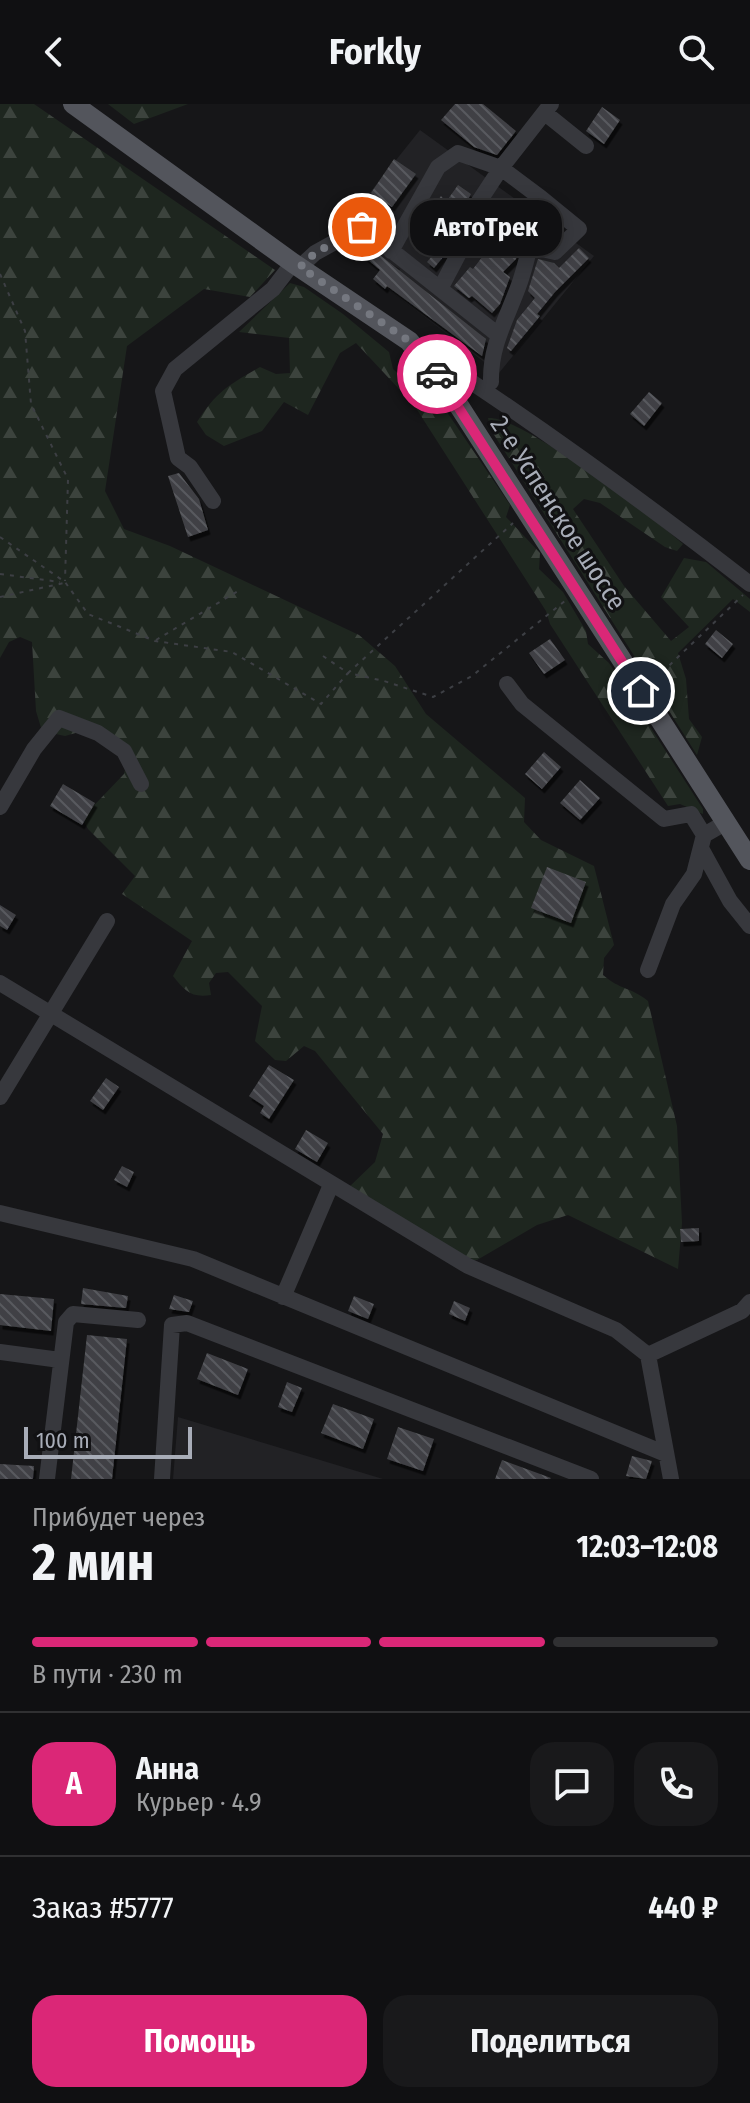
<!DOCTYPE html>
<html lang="ru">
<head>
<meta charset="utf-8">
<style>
  :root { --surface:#101012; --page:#19191b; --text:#f1f3f6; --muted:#9c9d9f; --line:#303032; --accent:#db2777 }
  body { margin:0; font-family:"Fira Sans Condensed",sans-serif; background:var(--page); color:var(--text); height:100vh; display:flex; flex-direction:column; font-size:30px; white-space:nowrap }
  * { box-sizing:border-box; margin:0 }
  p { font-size:26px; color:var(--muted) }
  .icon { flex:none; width:44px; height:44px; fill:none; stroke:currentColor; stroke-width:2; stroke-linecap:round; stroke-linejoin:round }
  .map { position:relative; height:1375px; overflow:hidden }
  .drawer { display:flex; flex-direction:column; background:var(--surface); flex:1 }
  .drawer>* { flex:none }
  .scale { position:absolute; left:24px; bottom:20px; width:168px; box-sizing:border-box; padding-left:8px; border:4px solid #a8adb8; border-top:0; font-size:22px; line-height:28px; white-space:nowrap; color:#a8adb8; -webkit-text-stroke:6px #111113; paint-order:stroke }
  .pin { position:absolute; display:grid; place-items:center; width:68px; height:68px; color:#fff; margin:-34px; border:4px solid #fff; border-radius:50%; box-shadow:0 2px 8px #0007 }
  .courier { position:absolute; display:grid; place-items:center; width:80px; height:80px; margin:-40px; border:6px solid #db2777; border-radius:50%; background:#fff; color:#222; box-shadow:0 2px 10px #0007 }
  .bubble { position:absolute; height:56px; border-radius:24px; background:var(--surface); box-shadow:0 4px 20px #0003,0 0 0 2px var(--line); font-size:26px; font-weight:700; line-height:56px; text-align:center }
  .head em { font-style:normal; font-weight:700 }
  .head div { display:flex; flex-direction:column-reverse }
  .head { display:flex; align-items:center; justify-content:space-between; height:136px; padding:0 32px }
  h1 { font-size:52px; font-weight:700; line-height:60px }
  .bar { display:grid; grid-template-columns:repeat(4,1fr); gap:12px 8px; align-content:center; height:96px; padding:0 32px }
  .bar i { height:10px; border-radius:6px; background:var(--line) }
  .bar .on { background:var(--accent) }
  .bar p { grid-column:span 4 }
  .line { display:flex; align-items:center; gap:20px; padding:0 32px; border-top:2px solid var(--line) }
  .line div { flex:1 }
  .round { display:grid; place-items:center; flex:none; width:84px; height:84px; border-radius:24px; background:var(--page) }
  .cta { display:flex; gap:16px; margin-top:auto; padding:16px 32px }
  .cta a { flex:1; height:92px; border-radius:24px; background:var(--accent); color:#fff; font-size:32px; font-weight:700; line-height:92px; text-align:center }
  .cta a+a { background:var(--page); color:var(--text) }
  header { display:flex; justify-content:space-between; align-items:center; height:104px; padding:0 32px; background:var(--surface); font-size:36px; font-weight:700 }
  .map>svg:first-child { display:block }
  .built { fill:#222225 }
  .forest { fill:url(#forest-firs) }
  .building { fill:url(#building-back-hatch); filter:url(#shadow) }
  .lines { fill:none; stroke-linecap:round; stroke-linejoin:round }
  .path { stroke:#3d3f44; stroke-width:2; stroke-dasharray:4 6; stroke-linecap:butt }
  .minor { stroke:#37383d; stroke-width:16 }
  .major { stroke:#53555c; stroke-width:20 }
  .done { stroke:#757880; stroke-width:8; stroke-dasharray:0 14.4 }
  .route { stroke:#db2777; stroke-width:10 }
  .labels { text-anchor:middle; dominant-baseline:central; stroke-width:6; stroke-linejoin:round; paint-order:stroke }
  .street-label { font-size:26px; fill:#a8adb8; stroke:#111113 }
</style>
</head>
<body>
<header><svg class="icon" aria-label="back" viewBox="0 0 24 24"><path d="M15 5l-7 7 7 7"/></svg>Forkly<svg class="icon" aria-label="search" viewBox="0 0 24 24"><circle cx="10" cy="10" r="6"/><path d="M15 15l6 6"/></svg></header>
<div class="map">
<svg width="750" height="1375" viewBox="0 0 750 1375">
  <defs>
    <pattern id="forest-firs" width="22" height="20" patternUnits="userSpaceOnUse" patternTransform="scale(2)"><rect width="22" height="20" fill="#1e261f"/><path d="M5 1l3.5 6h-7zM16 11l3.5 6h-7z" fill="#3c433d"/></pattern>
    <pattern id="building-back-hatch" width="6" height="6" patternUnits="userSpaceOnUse" patternTransform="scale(2)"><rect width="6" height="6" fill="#404145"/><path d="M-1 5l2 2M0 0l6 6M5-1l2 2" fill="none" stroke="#595a5e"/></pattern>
    <filter id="shadow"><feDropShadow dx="2.5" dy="4.5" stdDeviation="0" flood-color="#0009"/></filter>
  </defs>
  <rect width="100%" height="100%" fill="#161618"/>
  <path class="built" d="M 420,26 L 594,152 L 499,269 L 386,184 L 400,165 L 336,131 Z
    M 178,1313 L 383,1375 L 173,1375 Z"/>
  <path class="forest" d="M 0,0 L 34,0 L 275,166 L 250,193 L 204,185 L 127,242 L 105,387 L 124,425 L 170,442 L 359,531 L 395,562 L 426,610 L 525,694 L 524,718 L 541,736 L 594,762 L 614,841 L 604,854 L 603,871 C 620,886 631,883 648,897 L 677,1022 L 682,1119 L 678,1165 L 568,1111 L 537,1121 L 477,1156 L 465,1157 L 347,1085 L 375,1058 L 383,1030 L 315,947 L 304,942 L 286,957 L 275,956 L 255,937 L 262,902 L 228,868 L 216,869 L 209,879 L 211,891 C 191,894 185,887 173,872 L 192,837 L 122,790 L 135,772 L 88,725 L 82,714 L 124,670 L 129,647 L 100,622 L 65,632 L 42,627 L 36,607 L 32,538 L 20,533 L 9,538 L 0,554 Z
    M 108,0 L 188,0 L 134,20 Z
    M 290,179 L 304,183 L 343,210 L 389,248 L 393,265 L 415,285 L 434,289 L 510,401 L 506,413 L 540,449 L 539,465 L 563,488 L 586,527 L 588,540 L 609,559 L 703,705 L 703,710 L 680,700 L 668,702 L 550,520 L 546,507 L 414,301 L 356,239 L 340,249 L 308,311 L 284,298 L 262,327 L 224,342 L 206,331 L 197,318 C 217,287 229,281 260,263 L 276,270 L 290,269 L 289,234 L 239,228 Z
    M 488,314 C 519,310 656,416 683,440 L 677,447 L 665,443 L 600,399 L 584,395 L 573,405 L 624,482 L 671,537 L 689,523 L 661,493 L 684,454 L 706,458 L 750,495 L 750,508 L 733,495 L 678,549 L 686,575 L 689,615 L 702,633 L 697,651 L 491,326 Z"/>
  <path class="building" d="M 455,0 L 483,0 L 516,27 L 497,51 L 474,43 L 441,16 Z
    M 602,3 L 620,16 L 604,40 L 586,27 Z
    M 394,55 L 416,70 L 392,103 L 371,89 Z
    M 458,81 L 471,90 L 465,101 L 465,114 L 448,147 L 434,164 L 427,158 L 432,152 L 424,146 L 448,114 L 434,102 L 441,92 L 446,98 Z
    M 493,96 L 515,111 L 504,126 L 487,114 L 487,105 Z
    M 551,116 L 562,125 L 552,136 L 543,134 L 546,121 Z
    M 500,130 L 518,147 L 516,155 L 503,168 L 510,173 L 500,200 L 492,209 L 472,192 L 469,194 L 454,182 L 470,163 L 473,165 L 486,148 L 484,147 Z
    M 361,136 L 486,235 L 482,252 L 387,182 L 385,185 L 373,175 L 380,166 L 354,144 Z
    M 579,144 L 589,154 L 555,188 L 537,210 L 540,212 L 511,247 L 507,244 L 517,216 L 535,194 L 528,187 L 538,155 L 554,159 L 559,164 Z
    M 649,288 L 662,299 L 644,322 L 630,310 Z
    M 179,369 L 199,395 L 208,426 L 188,433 L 168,372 Z
    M 716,526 L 733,540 L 722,554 L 705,540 Z
    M 550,535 L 565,556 L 544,570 L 529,549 Z
    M 544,648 L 561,663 L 542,685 L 525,670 Z
    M 580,676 L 600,694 L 580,716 L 560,699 Z
    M 63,680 L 95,699 L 82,721 L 50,702 Z
    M 547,763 L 586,778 L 571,819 L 531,804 Z
    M 0,801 L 16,811 L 7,826 L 0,822 Z
    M 269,961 L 294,976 L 269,1015 L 260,1009 L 264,1002 L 249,992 Z
    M 106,974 L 119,983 L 103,1006 L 90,997 Z
    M 306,1026 L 328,1039 L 317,1058 L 295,1045 Z
    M 122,1062 L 134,1068 L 127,1083 L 114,1076 Z
    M 699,1124 L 699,1137 L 681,1138 L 680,1125 Z
    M 83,1184 L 128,1192 L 126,1204 L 81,1200 Z
    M 0,1190 L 54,1195 L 51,1227 L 0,1221 Z
    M 174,1191 L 193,1197 L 189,1208 L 169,1205 Z
    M 354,1192 L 374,1200 L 368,1215 L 348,1207 Z
    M 454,1197 L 470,1204 L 465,1217 L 449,1210 Z
    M 87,1231 L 127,1235 L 112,1375 L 71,1375 Z
    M 207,1249 L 248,1265 L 238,1291 L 197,1275 Z
    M 287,1278 L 302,1284 L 292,1308 L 278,1303 Z
    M 333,1300 L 374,1315 L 363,1345 L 321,1329 Z
    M 398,1323 L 434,1335 L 423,1367 L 387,1355 Z
    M 632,1352 L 652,1357 L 646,1375 L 626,1372 Z
    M 502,1356 L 551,1374 L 550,1375 L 495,1375 Z
    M 0,1360 L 34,1362 L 33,1375 L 0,1375 Z"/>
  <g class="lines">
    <path class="path" d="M 0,170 L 25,227 L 31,300 L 68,375 L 65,477
      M 0,433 L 65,478 L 88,510 L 155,537 L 232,548 L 321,600 L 348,569 L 384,577 L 433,593 L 472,572 L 566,496
      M 0,470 L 60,478
      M 0,493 L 64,479
      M 156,536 L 238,487
      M 323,552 L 348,569 L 513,419
      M 655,575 L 743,491"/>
    <path class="minor" d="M 545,9 L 586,42
      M 391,147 L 438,63 L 458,49 L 501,64 L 551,0
      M 300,163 L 315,149 L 362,123 L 497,230
      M 440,185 L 476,117 L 476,102 L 501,64 L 541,94
      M 420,244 C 534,318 643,397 750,480
      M 491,278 C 490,240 508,213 520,178 C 529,151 535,121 541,94 L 579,125 L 555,148 L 529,142
      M 213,397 L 190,363 L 178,354 L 163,287 L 175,265 L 273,185 L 293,159
      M 507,580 L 522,600 L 664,715 L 691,710 L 704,731 L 725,719
      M 0,703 L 34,645 L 59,614 L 98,629 L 124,647 L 141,680
      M 702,746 L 730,797 L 750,822
      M 648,866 L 673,800 L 694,770 L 704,731
      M 0,879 L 468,1162 L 616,1226 L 648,1251 L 671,1375
      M 0,993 L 107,817
      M 0,1109 L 193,1155 L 666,1350
      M 283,1193 L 331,1081
      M 0,1248 L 60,1256
      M 648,1251 L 742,1207 L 750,1198
      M 47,1375 L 66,1218 L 73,1210 L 138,1216
      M 162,1375 L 172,1221 L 187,1219 L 591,1375"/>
    <path class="major" d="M 73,0 L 293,159 L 409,237 L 445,280 L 750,756"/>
  </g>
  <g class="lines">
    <path class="done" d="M 362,123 L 315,149 L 300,163 L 409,237 L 437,270"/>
    <path class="route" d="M 437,270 L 641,587"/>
  </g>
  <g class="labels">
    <g class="street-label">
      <text transform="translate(558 409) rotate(57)">2-е Успенское шоссе</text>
    </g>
  </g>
</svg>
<div class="scale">100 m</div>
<div class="pin" style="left:362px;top:123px;background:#ea580c"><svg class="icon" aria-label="bag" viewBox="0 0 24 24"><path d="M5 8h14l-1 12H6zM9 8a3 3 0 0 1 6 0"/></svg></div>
<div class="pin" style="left:641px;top:587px;background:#1f2937"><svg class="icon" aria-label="home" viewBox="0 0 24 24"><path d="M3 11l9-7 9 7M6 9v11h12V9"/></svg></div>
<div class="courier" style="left:437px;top:270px"><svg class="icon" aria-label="car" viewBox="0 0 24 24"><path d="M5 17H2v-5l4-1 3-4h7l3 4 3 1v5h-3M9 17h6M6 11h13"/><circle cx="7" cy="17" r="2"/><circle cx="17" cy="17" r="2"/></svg></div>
<div class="bubble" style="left:410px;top:96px;width:152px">АвтоТрек</div>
</div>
<section class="drawer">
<div class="head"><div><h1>2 мин</h1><p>Прибудет через</p></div><em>12:03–12:08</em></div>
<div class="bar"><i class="on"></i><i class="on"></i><i class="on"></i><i></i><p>В пути · 230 m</p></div>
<div class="line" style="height:144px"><b class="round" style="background:var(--accent);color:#fff">А</b><div><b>Анна</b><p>Курьер · 4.9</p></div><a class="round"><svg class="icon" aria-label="chat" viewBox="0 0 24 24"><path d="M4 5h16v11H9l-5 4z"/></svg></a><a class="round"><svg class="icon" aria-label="phone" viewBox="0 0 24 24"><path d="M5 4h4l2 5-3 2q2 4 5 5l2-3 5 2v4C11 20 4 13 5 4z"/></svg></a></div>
<div class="line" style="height:104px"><div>Заказ #5777</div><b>440 ₽</b></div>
<div class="cta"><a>Помощь</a><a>Поделиться</a></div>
</section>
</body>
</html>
